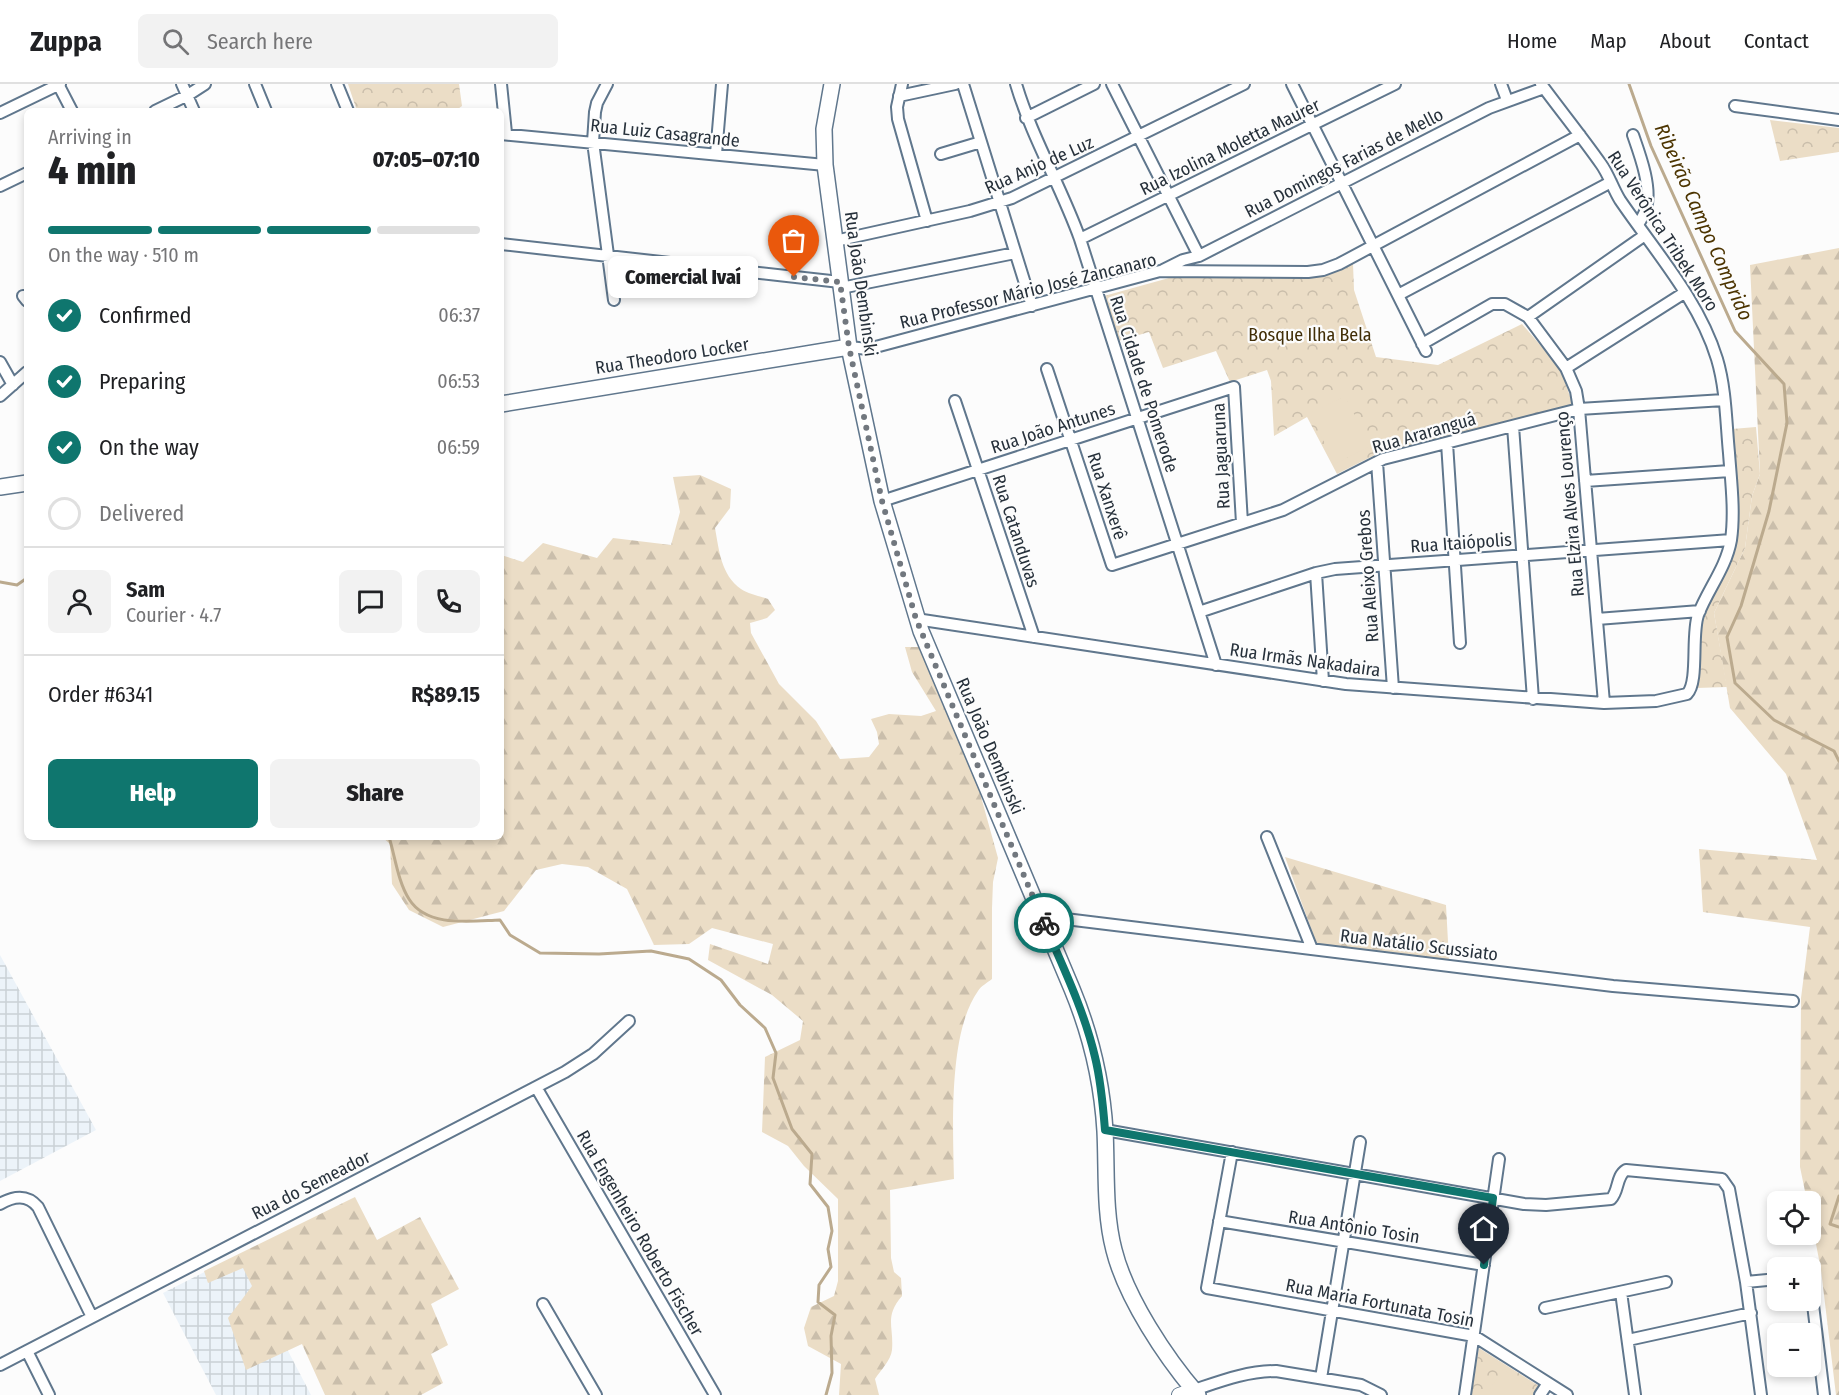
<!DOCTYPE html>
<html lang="en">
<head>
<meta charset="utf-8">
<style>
  :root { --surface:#fff; --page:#f2f2f2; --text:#202124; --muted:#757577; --line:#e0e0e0; --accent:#0f766e }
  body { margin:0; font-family:"Fira Sans Condensed",sans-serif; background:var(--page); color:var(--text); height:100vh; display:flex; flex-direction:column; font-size:22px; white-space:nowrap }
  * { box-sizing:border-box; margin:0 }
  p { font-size:20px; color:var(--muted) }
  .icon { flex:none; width:33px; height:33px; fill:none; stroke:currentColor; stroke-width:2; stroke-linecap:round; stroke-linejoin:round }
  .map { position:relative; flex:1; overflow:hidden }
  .panel { position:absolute; left:24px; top:24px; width:480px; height:732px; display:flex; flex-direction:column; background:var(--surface); border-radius:9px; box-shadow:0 3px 9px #0003 }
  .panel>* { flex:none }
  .controls { position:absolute; left:1767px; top:1107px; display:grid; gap:12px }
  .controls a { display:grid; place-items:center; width:54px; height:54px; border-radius:9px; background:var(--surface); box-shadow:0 3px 9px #0003; font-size:30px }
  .pin { position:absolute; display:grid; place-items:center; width:51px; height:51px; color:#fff; margin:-62px -26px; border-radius:50% 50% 50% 0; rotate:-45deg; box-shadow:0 0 6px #0007 }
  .pin .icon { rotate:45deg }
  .courier { position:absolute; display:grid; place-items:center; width:60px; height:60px; margin:-30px; border:4px solid #0f766e; border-radius:50%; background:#fff; color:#222; box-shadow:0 2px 8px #0007 }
  .bubble { position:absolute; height:42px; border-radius:9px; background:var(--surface); box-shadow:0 3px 9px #0003; font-size:20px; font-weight:800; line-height:42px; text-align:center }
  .head em { font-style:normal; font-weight:800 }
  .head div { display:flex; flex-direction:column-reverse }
  .head { display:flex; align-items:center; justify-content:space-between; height:102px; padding:0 24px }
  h1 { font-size:39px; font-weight:800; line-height:45px }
  .bar { display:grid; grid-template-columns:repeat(4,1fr); gap:9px 6px; align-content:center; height:72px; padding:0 24px }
  .bar i { height:8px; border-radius:4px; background:var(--line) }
  .bar .on { background:var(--accent) }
  .bar p { grid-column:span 4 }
  .line { display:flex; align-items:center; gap:15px; padding:0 24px; border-top:2px solid var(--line) }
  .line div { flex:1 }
  .round { display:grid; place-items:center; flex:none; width:63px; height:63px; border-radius:9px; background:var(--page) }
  ol { padding:0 24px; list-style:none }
  li { display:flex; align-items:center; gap:18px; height:66px }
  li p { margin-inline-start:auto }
  li .icon { padding:6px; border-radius:50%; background:var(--accent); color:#fff; stroke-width:4 }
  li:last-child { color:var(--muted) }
  li i { width:33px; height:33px; border:3px solid var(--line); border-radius:50% }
  .button { display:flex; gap:12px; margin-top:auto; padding:12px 24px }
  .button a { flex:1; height:69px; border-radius:9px; background:var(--accent); color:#fff; font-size:24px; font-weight:800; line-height:69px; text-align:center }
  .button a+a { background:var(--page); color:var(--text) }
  header { display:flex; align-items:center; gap:36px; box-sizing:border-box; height:84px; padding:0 30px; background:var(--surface); border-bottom:2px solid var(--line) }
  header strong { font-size:28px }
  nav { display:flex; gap:33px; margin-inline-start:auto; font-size:21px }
  .search { width:420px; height:54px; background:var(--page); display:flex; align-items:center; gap:15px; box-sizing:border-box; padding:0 21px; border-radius:9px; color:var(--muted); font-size:22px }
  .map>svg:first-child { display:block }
  .industrial { fill:url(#industrial-grid) }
  .forest { fill:url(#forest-firs) }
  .park { fill:url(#park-crowns) }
  .pitch { fill:#ebddc6 }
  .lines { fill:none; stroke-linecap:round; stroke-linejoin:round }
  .stream { stroke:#bbaa8e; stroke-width:3 }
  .minor-casing { stroke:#60778d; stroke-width:14 }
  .tertiary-casing { stroke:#60778d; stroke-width:16 }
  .secondary-casing { stroke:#60778d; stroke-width:18 }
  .minor { stroke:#fff; stroke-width:10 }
  .tertiary { stroke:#fff; stroke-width:14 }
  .secondary { stroke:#fff; stroke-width:15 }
  .done { stroke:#72787f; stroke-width:6; stroke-dasharray:0 10.8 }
  .route { stroke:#0f766e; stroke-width:8 }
  .labels { text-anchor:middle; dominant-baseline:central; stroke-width:4.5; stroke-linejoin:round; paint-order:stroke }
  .street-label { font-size:18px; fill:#27313b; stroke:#fcfcfc }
  .park-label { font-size:18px; fill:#412e07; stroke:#fcfcfc }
  .water-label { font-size:20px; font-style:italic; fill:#4c3400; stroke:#fcfcfc }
</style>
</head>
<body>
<header>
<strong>Zuppa</strong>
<div class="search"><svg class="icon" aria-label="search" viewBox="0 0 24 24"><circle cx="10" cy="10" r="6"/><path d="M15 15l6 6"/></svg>Search here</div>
<nav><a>Home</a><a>Map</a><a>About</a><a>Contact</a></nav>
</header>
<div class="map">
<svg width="1839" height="1311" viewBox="0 0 1839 1311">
  <defs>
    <pattern id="industrial-grid" width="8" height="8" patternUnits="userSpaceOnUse" patternTransform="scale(1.5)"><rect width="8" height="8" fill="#ecf3f9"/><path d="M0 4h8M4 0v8" fill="none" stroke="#cad1d6"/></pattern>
    <pattern id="forest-firs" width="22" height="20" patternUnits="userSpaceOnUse" patternTransform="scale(1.5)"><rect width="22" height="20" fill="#ebddc6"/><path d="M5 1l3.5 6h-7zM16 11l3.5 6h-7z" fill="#cabeab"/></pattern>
    <pattern id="park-crowns" width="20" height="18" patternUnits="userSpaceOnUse" patternTransform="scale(1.5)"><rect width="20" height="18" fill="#ebddc6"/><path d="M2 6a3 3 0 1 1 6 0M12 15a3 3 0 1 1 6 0" fill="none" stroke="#cabeab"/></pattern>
  </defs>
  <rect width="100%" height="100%" fill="#fcfcfc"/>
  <path class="industrial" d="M 0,871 L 96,1046 L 0,1097 Z
    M 238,1171 L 311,1311 L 216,1311 L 163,1209 Z"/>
  <path class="forest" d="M 1839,164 L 1839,1311 L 1836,1311 L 1821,1186 L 1811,1134 L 1810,1118 L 1807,1117 L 1800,1083 L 1801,914 L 1810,843 L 1703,828 L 1699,765 L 1817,776 L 1786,690 L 1730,624 L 1714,529 L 1745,464 L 1752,412 L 1760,390 L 1750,181 Z
    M 700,391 L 731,405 L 730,424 L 715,444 C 719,466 721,491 741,505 C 748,510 760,512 768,515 L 775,526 L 767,534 L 750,539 L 751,549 L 779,600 L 816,637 L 840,675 L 869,673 L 879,660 L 877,648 L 871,635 L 889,630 L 921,632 L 936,627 L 912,588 L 905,563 L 920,563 L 978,702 L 998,774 L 993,798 L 992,824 L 992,895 C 987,899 981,902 978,907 C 948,949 953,1044 954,1095 L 890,1106 L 891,1174 L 894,1188 L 901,1194 L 902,1212 C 884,1233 894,1242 892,1266 C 891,1276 880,1287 875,1295 L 879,1311 L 839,1311 L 841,1280 L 808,1262 L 804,1244 L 811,1223 L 834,1212 L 838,1197 L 838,1115 L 804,1082 L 788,1062 L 762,1048 L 765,973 L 800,956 L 803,937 L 772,911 L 708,876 L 710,860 L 768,880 L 773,860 L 712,844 L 689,860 L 654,861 L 627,805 L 588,783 L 562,780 L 536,786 L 504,827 L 443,843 L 409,826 L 392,800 L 390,760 L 382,753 L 501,753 L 501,471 L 523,478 L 543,459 L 597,474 L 613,454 L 671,461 L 680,428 L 673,393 Z
    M 1285,773 L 1446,821 L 1449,876 L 1317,861 Z
    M 355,1113 L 377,1156 L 420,1133 L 459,1205 L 431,1220 L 448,1261 L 431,1270 L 443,1299 L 421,1311 L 325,1311 L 302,1260 L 246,1286 L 228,1234 L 252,1202 L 243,1184 L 208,1199 L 204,1187 Z"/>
  <path class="park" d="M 348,0 L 459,0 L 462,22 L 455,27 L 357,27 Z
    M 1770,36 L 1839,44 L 1839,68 L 1780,77 Z
    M 1353,180 L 1354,206 L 1376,273 L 1438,281 L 1522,240 L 1560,284 L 1573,321 L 1379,369 L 1337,390 L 1307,333 L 1274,352 L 1271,297 L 1267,286 L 1230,298 L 1216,267 L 1163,284 L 1149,248 L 1115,258 L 1104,212 L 1169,194 L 1314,194 Z
    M 1756,343 L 1760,390 L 1752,412 L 1745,464 L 1714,529 L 1727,603 L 1697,604 L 1700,540 L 1731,476 L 1736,457 L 1739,417 L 1732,345 Z
    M 1479,1264 L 1539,1302 L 1534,1311 L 1471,1311 Z"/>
  <path class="pitch" d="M 1345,312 L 1370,362 L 1335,380 L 1310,329 Z
    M 1503,1285 L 1532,1304 L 1527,1311 L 1486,1311 Z"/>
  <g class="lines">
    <path class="stream" d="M 1629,0 L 1651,62 L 1735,247 L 1784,300 L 1787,339 L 1769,427 L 1741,522 L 1727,553 L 1735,599 L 1774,636 L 1834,667 L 1839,677
      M 0,498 L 17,501 L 27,494
      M 389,753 C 395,772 398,798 409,815 C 427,844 471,837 500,836 L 510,851 L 540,869 L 599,870 L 651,867 L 689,875 L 721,896 L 740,921 L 765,944 L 776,969 L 773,994 L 792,1045 L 812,1070 L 810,1100 L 828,1123 L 832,1147 L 828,1165 L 831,1183 L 819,1201 L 818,1218 L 835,1231 L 831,1252 L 832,1289 L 826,1311
      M 1839,1112 L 1830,1140 L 1839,1143"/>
    <defs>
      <path id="minor" d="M 58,0 L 72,27
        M 182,0 L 194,27
        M 255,0 L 266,27
        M 337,0 L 348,27
        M 501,0 L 506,49
        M 607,0 L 597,19 L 595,28 L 593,58 L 614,216
        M 902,0 L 897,23 L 898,35 L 927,137
        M 963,0 L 1032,222
        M 1016,0 C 1032,54 1061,102 1080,155 L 1216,581
        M 1112,0 L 1199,172
        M 1292,0 L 1426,267
        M 1501,0 L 1507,16
        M 899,12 L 955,0
        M 1735,22 L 1839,36
        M 155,27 L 188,11 L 205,0
        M 0,29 L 60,0
        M 1026,34 L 1094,0
        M 501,50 L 825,81
        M 1633,51 C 1640,71 1652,103 1646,124 C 1645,130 1641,135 1638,141
        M 716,70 L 722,0
        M 941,70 L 981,58
        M 0,102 L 27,89
        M 1080,155 L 1395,0
        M 835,157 L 970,127 L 1012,114 L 1244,0
        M 501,160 L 840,198
        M 1163,186 L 1183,176 L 1199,172 L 1489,24 L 1544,4
        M 841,204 L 1015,169
        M 1398,211 L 1611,98
        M 23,212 L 27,217
        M 1528,233 L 1645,151
        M 1422,260 L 1492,220 L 1505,220 L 1528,233 L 1566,284 L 1576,307 L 1579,325 L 1604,619
        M 849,263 L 868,265 L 1160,187 L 1308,188 L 1323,186 L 1339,180 L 1580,51
        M 0,278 L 13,301
        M 1566,284 L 1684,209
        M 1047,285 L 1112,481 L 1283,426 L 1383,375 L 1579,325 L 1724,316
        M 0,312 L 27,288
        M 955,317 L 1034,553
        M 1513,342 L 1533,615
        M 1447,359 L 1460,559
        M 1377,378 L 1393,604
        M 1585,397 L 1730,387
        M 882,417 L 1234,303 L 1242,439
        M 1316,489 L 1323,597
        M 1199,528 L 1316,489 L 1335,485 L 1731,456
        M 916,535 L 1346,600 L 1604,619 L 1656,617 L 1687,610 C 1699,598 1691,551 1698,531 C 1708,505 1726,484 1731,456 C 1735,428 1731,397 1729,369 C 1726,338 1726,305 1717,275 C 1699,216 1654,166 1620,116 C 1613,105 1609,91 1601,80 C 1582,53 1561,27 1541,0
        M 1597,535 L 1700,527
        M 1267,753 L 1312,865
        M 1041,832 L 1613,902 L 1793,917
        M 536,1003 L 715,1311
        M 1105,1046 L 1524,1120 L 1546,1121 L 1611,1115 C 1619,1107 1616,1092 1626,1086 L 1722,1095 L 1729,1105 L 1746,1198 L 1761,1311
        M 1232,1068 L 1207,1204 L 1474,1252 L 1567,1311
        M 0,1120 C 14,1112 27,1110 38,1123 L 92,1233
        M 1219,1137 L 1484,1181
        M 1810,1196 L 1824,1311
        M 1746,1198 L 1778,1195
        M 1621,1208 L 1635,1311
        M 543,1220 L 596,1311
        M 1545,1224 L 1666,1198
        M 1628,1256 L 1751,1229
        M 27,1267 L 49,1311
        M 0,1281 L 565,988 L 593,970 L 629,937
        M 1321,1294 L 1360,1058
        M 1194,1306 C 1221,1297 1247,1287 1276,1287 L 1361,1301 L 1381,1311
        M 1465,1311 L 1499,1075
        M 1540,1311 L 1548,1299"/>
      <path id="tertiary" d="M 1179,1311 L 1194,1306"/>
      <path id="secondary" d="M 832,0 L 824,45 L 825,81 L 849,263 L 882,417 L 921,547 L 1072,905 C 1091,951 1102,997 1105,1047 C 1107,1086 1104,1128 1114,1166 C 1126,1214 1166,1274 1198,1311
        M 501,320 L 849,263
        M 0,403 L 27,399"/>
    </defs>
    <use href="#minor" class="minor-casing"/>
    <use href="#tertiary" class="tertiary-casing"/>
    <use href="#secondary" class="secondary-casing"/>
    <use href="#minor" class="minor"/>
    <use href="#tertiary" class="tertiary"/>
    <use href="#secondary" class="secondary"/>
  </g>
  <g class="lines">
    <path class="done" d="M 794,193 L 840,198 L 849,263 L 882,417 L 916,535 L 1044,839"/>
    <path class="route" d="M 1044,839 C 1063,883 1084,926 1095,973 C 1101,997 1103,1021 1105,1046 L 1493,1114 L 1484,1181"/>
  </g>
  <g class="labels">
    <g class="street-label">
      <text transform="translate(665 49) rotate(6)">Rua Luiz Casagrande</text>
      <text transform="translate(1230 63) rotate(-26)">Rua Izolina Moletta Maurer</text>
      <text transform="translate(1344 79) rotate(-27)">Rua Domingos Farias de Mello</text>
      <text transform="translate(1039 81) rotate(-24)">Rua Anjo de Luz</text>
      <text transform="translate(1663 147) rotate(57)">Rua Verônica Tribek Moro</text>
      <text transform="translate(861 200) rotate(82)">Rua João Dembinski</text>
      <text transform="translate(1028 207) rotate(-14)">Rua Professor Mário José Zancanaro</text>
      <text transform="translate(672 272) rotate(-9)">Rua Theodoro Locker</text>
      <text transform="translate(1144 300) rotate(72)">Rua Cidade de Pomerode</text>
      <text transform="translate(1053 344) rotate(-18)">Rua João Antunes</text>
      <text transform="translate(1424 349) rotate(-16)">Rua Araranguá</text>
      <text transform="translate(1221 372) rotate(-93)">Rua Jaguaruna</text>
      <text transform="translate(1107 412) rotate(72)">Rua Xanxerê</text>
      <text transform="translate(1570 420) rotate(-95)">Rua Elzira Alves Lourenço</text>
      <text transform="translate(1016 447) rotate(72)">Rua Catanduvas</text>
      <text transform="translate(1461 459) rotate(-4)">Rua Itaiópolis</text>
      <text transform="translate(1368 492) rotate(-94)">Rua Aleixo Grebos</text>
      <text transform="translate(1305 576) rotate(8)">Rua Irmãs Nakadaira</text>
      <text transform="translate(990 662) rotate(67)">Rua João Dembinski</text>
      <text transform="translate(1419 861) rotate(7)">Rua Natálio Scussiato</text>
      <text transform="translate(311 1101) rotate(-27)">Rua do Semeador</text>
      <text transform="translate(1354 1143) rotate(9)">Rua Antônio Tosin</text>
      <text transform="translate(640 1149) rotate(60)">Rua Engenheiro Roberto Fischer</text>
      <text transform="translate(1380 1219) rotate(11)">Rua Maria Fortunata Tosin</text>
    </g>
    <g class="park-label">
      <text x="1310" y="251">Bosque Ilha Bela</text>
    </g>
    <g class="water-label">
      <text transform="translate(1704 138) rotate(66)">Ribeirão Campo Comprido</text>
    </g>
  </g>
</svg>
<div class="controls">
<a><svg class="icon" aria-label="locate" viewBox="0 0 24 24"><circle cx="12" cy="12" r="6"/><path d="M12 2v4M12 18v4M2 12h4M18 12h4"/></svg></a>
<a>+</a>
<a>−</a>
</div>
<div class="pin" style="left:794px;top:193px;background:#ea580c"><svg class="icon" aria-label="bag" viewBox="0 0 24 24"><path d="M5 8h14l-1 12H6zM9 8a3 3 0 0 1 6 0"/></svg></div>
<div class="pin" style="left:1484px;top:1181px;background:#1f2937"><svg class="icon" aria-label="home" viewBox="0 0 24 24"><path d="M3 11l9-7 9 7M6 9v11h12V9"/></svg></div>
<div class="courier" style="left:1044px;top:839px"><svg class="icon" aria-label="bike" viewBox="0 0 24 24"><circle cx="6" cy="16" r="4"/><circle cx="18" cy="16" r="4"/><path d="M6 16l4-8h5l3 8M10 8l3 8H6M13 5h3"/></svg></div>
<div class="bubble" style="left:608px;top:172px;width:150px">Comercial Ivaí</div>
<section class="panel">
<div class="head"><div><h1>4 min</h1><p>Arriving in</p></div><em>07:05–07:10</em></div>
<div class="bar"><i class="on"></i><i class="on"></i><i class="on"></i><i></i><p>On the way · 510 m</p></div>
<ol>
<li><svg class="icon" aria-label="check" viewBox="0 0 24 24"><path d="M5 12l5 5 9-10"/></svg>Confirmed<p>06:37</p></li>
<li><svg class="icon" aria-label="check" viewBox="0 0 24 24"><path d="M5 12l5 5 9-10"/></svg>Preparing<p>06:53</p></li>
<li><svg class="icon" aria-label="check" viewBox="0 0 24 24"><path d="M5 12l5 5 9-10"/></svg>On the way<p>06:59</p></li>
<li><i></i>Delivered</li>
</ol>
<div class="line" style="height:108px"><a class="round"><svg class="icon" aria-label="person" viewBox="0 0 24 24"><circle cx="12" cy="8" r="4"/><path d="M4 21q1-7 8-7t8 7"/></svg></a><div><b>Sam</b><p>Courier · 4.7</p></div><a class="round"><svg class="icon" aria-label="chat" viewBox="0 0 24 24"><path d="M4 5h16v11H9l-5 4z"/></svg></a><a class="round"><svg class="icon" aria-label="phone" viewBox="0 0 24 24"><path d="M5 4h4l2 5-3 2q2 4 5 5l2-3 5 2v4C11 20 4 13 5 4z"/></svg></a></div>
<div class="line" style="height:78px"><div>Order #6341</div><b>R$89.15</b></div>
<div class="button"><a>Help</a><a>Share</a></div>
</section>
</div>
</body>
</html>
